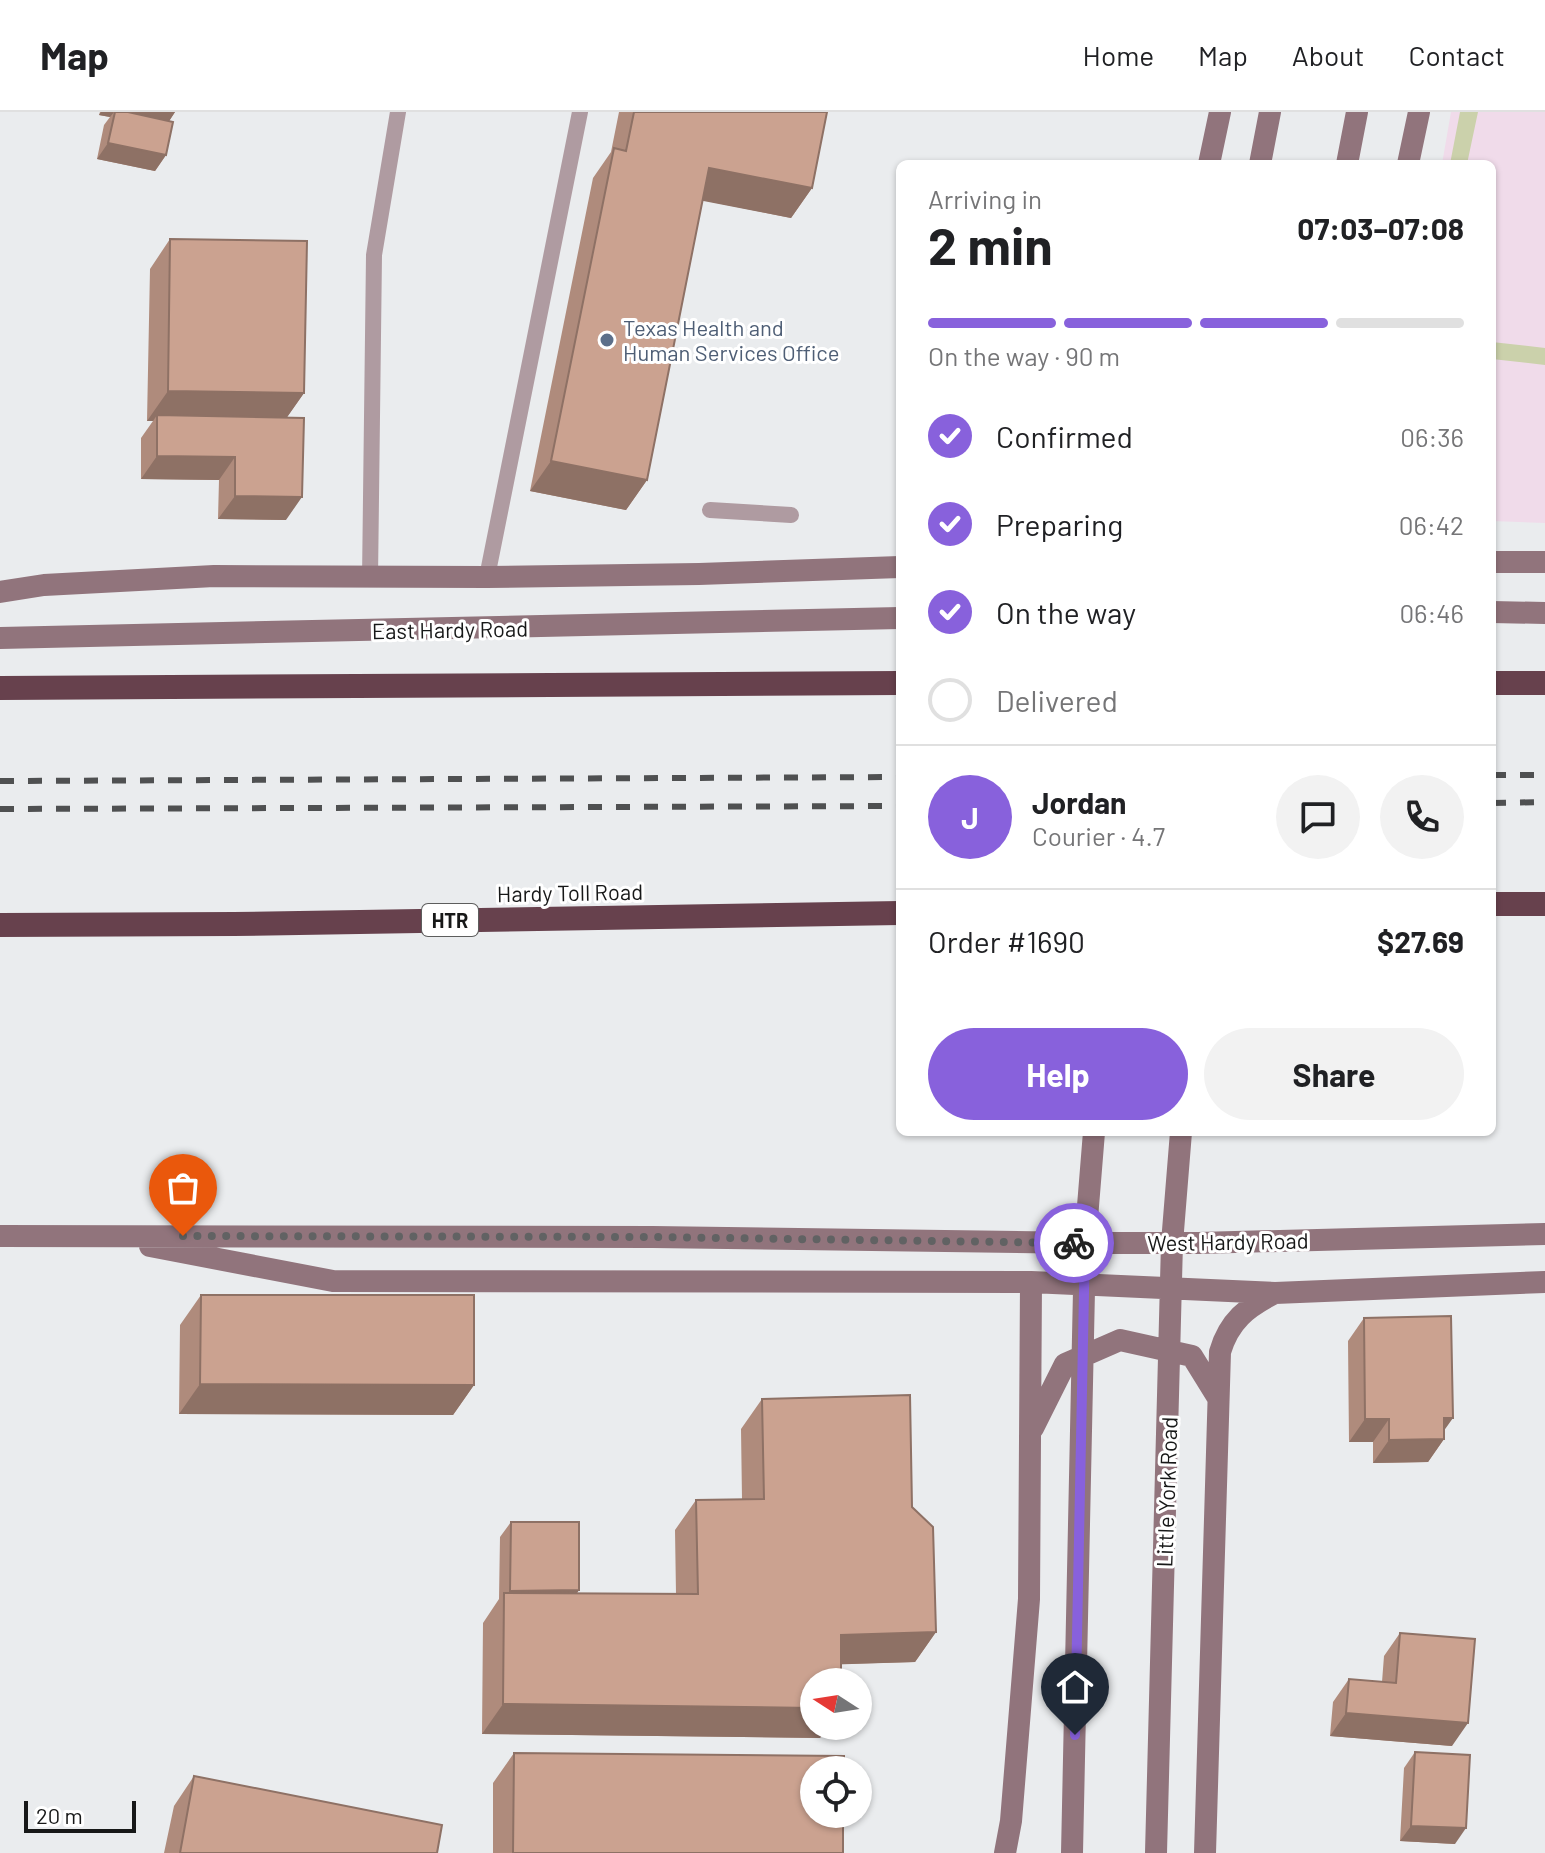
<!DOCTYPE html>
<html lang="en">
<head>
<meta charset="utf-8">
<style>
  :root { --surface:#fff; --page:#f2f2f2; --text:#202124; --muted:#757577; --line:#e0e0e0; --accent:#8861dc }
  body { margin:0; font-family:Barlow,sans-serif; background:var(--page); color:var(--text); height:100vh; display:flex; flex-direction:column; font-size:30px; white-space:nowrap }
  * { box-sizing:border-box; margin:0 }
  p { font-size:26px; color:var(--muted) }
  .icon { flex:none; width:44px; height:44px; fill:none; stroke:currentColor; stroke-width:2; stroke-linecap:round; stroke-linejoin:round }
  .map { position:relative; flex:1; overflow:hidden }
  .side { position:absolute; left:896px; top:48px; width:600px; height:976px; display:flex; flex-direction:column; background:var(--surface); border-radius:12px; box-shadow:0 2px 6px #0004 }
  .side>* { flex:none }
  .needle { width:52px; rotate:282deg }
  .tools { position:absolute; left:800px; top:1556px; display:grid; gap:16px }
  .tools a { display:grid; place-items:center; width:72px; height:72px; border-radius:50%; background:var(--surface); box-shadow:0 2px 6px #0004; font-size:40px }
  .scale { position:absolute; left:24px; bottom:20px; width:112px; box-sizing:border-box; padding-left:8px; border:4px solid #171818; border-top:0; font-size:22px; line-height:28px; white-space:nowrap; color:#171818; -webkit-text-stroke:6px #fff; paint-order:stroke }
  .pin { position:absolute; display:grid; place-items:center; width:68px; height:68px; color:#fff; margin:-82px -34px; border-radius:50% 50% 50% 0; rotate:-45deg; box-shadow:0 0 8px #0007 }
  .pin .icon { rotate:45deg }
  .courier { position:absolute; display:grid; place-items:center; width:80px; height:80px; margin:-40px; border:6px solid #8861dc; border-radius:50%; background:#fff; color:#222; box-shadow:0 2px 10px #0007 }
  .overview em { font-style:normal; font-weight:700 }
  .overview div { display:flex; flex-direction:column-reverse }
  .overview { display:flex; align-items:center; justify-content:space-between; height:136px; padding:0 32px }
  h1 { font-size:52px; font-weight:700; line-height:60px }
  .bar { display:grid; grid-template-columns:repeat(4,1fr); gap:12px 8px; align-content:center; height:96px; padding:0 32px }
  .bar i { height:10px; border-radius:6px; background:var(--line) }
  .bar .selected { background:var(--accent) }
  .bar p { grid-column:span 4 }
  .line { display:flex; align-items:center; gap:20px; padding:0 32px; border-top:2px solid var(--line) }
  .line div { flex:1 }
  .round { display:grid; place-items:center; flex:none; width:84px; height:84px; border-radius:42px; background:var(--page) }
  ol { padding:0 32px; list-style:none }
  li { display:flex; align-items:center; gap:24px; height:88px }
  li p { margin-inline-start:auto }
  li .icon { padding:8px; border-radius:50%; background:var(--accent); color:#fff; stroke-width:4 }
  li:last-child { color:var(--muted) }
  li i { width:44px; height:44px; border:4px solid var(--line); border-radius:50% }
  .primary-button { display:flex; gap:16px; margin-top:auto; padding:16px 32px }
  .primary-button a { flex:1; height:92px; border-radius:48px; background:var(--accent); color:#fff; font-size:32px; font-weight:700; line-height:92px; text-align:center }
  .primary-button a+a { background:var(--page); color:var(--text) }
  header { display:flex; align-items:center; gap:48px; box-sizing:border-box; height:112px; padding:0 40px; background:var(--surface); border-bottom:2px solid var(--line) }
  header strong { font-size:38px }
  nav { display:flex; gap:44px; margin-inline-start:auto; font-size:28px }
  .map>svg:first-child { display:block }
  .education { fill:#f0dbea }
  .pitch { fill:#cbd1ab }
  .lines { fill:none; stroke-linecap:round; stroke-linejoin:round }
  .service { stroke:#af9ba1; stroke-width:16 }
  .secondary { stroke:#91747c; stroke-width:22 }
  .motorway { stroke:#67414d; stroke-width:24 }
  .rail { stroke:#4f5051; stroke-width:6; stroke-dasharray:14 14; stroke-linecap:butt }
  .wall { fill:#af8b7c }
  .shaded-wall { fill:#8e7165 }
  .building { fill:#cba290; stroke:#8e7165; stroke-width:2 }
  .done { stroke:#616263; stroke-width:8; stroke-dasharray:0 14.4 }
  .route { stroke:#8861dc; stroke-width:10 }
  .service-dot { fill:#5c6f8a; stroke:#fff; stroke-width:3 }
  .labels { text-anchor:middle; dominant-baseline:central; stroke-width:6; stroke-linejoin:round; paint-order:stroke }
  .shield { fill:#fff; stroke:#5d5d5d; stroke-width:2 }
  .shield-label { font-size:20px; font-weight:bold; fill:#171818 }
  .service-label { font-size:22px; fill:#4e5e75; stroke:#fff; text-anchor:start }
  .street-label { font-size:22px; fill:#171818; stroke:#fff }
</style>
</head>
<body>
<header>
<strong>Map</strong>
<nav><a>Home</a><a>Map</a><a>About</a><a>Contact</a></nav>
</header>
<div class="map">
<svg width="1545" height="1741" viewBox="0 0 1545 1741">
  <rect width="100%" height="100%" fill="#eaecee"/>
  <path class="education" d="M 1451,0 L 1545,0 L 1545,411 L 1492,409 L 1492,52 L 1442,52 Z"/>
  <path class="pitch" d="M 1460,0 L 1478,0 L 1467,52 L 1450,52 Z
    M 1492,230 L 1545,236 L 1545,253 L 1492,247 Z"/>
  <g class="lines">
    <path class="service" d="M 710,398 L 791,403
      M 487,465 L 580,0
      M 370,467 L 374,143 L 398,0"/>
    <path class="secondary" d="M 1209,52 L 1220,0
      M 1260,52 L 1270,0
      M 1347,52 L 1357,0
      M 1408,52 L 1419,0
      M 1492,450 L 1545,450
      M 0,480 L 44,473 L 214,464 L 487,465 L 699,462 L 900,455
      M 1492,500 L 1545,501
      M 0,526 L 900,506
      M 0,1124 L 653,1125 L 1085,1131 L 1198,1131 L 1545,1122
      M 150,1134 L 333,1169 L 1031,1170 L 1275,1181 L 1545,1170
      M 1033,1316 L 1065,1252 L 1120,1228 L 1192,1244 L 1218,1286
      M 1005,1741 L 1011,1709 L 1029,1487 L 1031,1170
      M 1072,1741 L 1085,1131 L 1094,1020
      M 1156,1741 L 1172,1131 L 1181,1020
      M 1205,1741 L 1220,1240 C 1229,1209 1247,1195 1275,1181"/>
    <path class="motorway" d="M 1492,571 L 1545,571
      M 0,576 L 900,571
      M 1492,792 L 1545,792
      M 0,813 L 234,812 L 900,801"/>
    <path class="rail" d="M 1492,663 L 1545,663
      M 0,669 L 900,665
      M 1492,691 L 1545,690
      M 0,697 L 900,694"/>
  </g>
  <path class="wall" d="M 100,0 L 175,0 L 169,9 L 166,43 L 155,59 L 97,47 L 104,13 L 110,5 L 99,3 Z
    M 619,0 L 827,0 L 812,76 L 791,106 L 702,88 L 647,368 L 626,398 L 530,379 L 593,66 L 611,40 Z
    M 170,127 L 304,281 L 287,305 L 286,408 L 218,407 L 219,368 L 141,367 L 141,326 L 153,309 L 147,309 L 150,157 Z
    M 201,1183 L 474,1273 L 453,1303 L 179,1302 L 180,1213 Z
    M 1364,1206 L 1444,1318 L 1444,1327 L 1428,1350 L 1373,1351 L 1373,1330 L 1349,1330 L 1348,1229 Z
    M 762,1287 L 912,1395 L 936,1520 L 915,1550 L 841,1552 L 814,1614 L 828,1614 L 820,1626 L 482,1622 L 483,1511 L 499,1487 L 500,1425 L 511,1410 L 579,1478 L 577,1481 L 676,1482 L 675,1418 L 696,1388 L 742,1387 L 741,1317 Z
    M 1400,1521 L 1452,1634 L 1330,1624 L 1333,1590 L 1349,1567 L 1382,1570 L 1384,1544 Z
    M 1415,1640 L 1455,1732 L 1400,1729 L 1404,1656 Z
    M 514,1641 L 843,1741 L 493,1741 L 493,1671 Z
    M 194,1664 L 437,1741 L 164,1741 L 174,1694 Z"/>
  <path class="shaded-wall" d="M 101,0 L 114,0 L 110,5 L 99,3 Z
    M 115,0 L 175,0 L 164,17 Z
    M 108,31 L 166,43 L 155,59 L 97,47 Z
    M 709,56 L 812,76 L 791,106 L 688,86 Z
    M 168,279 L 304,281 L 283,311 L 157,303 L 153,309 L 147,309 Z
    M 157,344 L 235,345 L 219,368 L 141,367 Z
    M 551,349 L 647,368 L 626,398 L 530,379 Z
    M 235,384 L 302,385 L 286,408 L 218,407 Z
    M 200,1272 L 474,1273 L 453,1303 L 179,1302 Z
    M 1444,1306 L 1453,1306 L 1438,1327 L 1444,1327 L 1428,1350 L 1373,1351 L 1389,1328 Z
    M 1365,1307 L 1389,1307 L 1373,1330 L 1349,1330 Z
    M 579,1478 L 568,1494 L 504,1488 L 510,1479 Z
    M 936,1520 L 915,1550 L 820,1553 L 841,1523 Z
    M 503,1592 L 814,1596 L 814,1614 L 828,1614 L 820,1626 L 482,1622 Z
    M 1346,1601 L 1468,1611 L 1452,1634 L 1330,1624 Z
    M 1411,1714 L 1466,1716 L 1455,1732 L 1400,1729 Z"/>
  <path class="building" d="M 115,0 L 128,0 L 173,10 L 166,43 L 108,31 Z
    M 634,0 L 827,0 L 812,76 L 709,56 L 647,368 L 551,349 L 614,36 L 626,39 Z
    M 170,127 L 307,129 L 304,281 L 168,279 Z
    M 157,303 L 304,306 L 302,385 L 235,384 L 235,345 L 157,344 Z
    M 201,1183 L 474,1183 L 474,1273 L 200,1272 Z
    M 1451,1204 L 1453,1306 L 1444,1306 L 1444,1327 L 1389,1328 L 1389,1307 L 1365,1307 L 1364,1206 Z
    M 910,1283 L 912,1395 L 933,1415 L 936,1520 L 841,1523 L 841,1570 L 814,1570 L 814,1596 L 503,1592 L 504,1481 L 698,1482 L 696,1388 L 764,1387 L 762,1287 Z
    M 511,1410 L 579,1410 L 579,1478 L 510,1479 Z
    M 1400,1521 L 1475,1527 L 1468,1611 L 1346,1601 L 1349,1567 L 1396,1571 Z
    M 1415,1640 L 1470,1643 L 1466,1716 L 1411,1714 Z
    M 514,1641 L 844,1644 L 844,1658 L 814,1658 L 814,1702 L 843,1702 L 843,1741 L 513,1741 Z
    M 194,1664 L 442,1713 L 437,1741 L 180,1741 Z"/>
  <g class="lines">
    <path class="done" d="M 183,1124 L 653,1125 L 1074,1131"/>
    <path class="route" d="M 1074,1131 L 1085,1131 L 1075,1623"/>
  </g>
  <circle class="service-dot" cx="607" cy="228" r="8"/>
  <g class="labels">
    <rect class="shield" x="422" y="792" width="56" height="32" rx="6"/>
    <g class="shield-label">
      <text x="450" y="808">HTR</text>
    </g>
    <g class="service-label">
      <text x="623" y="215">Texas Health and<tspan x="623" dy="25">Human Services Office</tspan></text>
    </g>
    <g class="street-label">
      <text transform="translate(450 517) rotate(-1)">East Hardy Road</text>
      <text transform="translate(570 780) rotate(-1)">Hardy Toll Road</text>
      <text transform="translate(1228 1129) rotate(-1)">West Hardy Road</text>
      <text transform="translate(1166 1380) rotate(-88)">Little York Road</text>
    </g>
  </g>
</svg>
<div class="tools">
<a><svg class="needle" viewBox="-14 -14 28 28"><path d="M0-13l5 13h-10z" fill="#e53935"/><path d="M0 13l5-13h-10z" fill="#757577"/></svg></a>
<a><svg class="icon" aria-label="locate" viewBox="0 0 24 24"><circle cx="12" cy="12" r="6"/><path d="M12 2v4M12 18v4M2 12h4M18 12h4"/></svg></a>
</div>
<div class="scale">20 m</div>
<div class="pin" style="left:183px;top:1124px;background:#ea580c"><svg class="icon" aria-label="bag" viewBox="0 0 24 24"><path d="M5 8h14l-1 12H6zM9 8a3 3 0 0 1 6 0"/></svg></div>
<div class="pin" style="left:1075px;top:1623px;background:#1f2937"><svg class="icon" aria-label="home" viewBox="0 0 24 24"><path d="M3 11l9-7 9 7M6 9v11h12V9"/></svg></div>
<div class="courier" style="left:1074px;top:1131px"><svg class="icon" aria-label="bike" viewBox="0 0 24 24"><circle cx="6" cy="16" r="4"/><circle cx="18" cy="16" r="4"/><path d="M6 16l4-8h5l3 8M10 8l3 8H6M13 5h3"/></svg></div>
<section class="side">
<div class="overview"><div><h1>2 min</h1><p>Arriving in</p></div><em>07:03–07:08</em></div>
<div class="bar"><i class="selected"></i><i class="selected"></i><i class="selected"></i><i></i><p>On the way · 90 m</p></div>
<ol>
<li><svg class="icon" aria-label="check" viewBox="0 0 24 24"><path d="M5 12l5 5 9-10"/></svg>Confirmed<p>06:36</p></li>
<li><svg class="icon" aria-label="check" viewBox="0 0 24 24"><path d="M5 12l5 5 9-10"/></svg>Preparing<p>06:42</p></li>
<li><svg class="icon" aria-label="check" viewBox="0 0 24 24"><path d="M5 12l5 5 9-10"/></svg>On the way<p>06:46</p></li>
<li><i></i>Delivered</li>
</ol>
<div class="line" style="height:144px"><b class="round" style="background:var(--accent);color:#fff">J</b><div><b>Jordan</b><p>Courier · 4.7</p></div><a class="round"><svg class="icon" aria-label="chat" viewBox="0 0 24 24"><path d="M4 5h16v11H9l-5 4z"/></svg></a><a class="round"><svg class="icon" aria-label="phone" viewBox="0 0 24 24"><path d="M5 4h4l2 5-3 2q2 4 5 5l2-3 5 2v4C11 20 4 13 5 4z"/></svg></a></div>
<div class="line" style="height:104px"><div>Order #1690</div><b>$27.69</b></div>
<div class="primary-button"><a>Help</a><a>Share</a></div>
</section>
</div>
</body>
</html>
